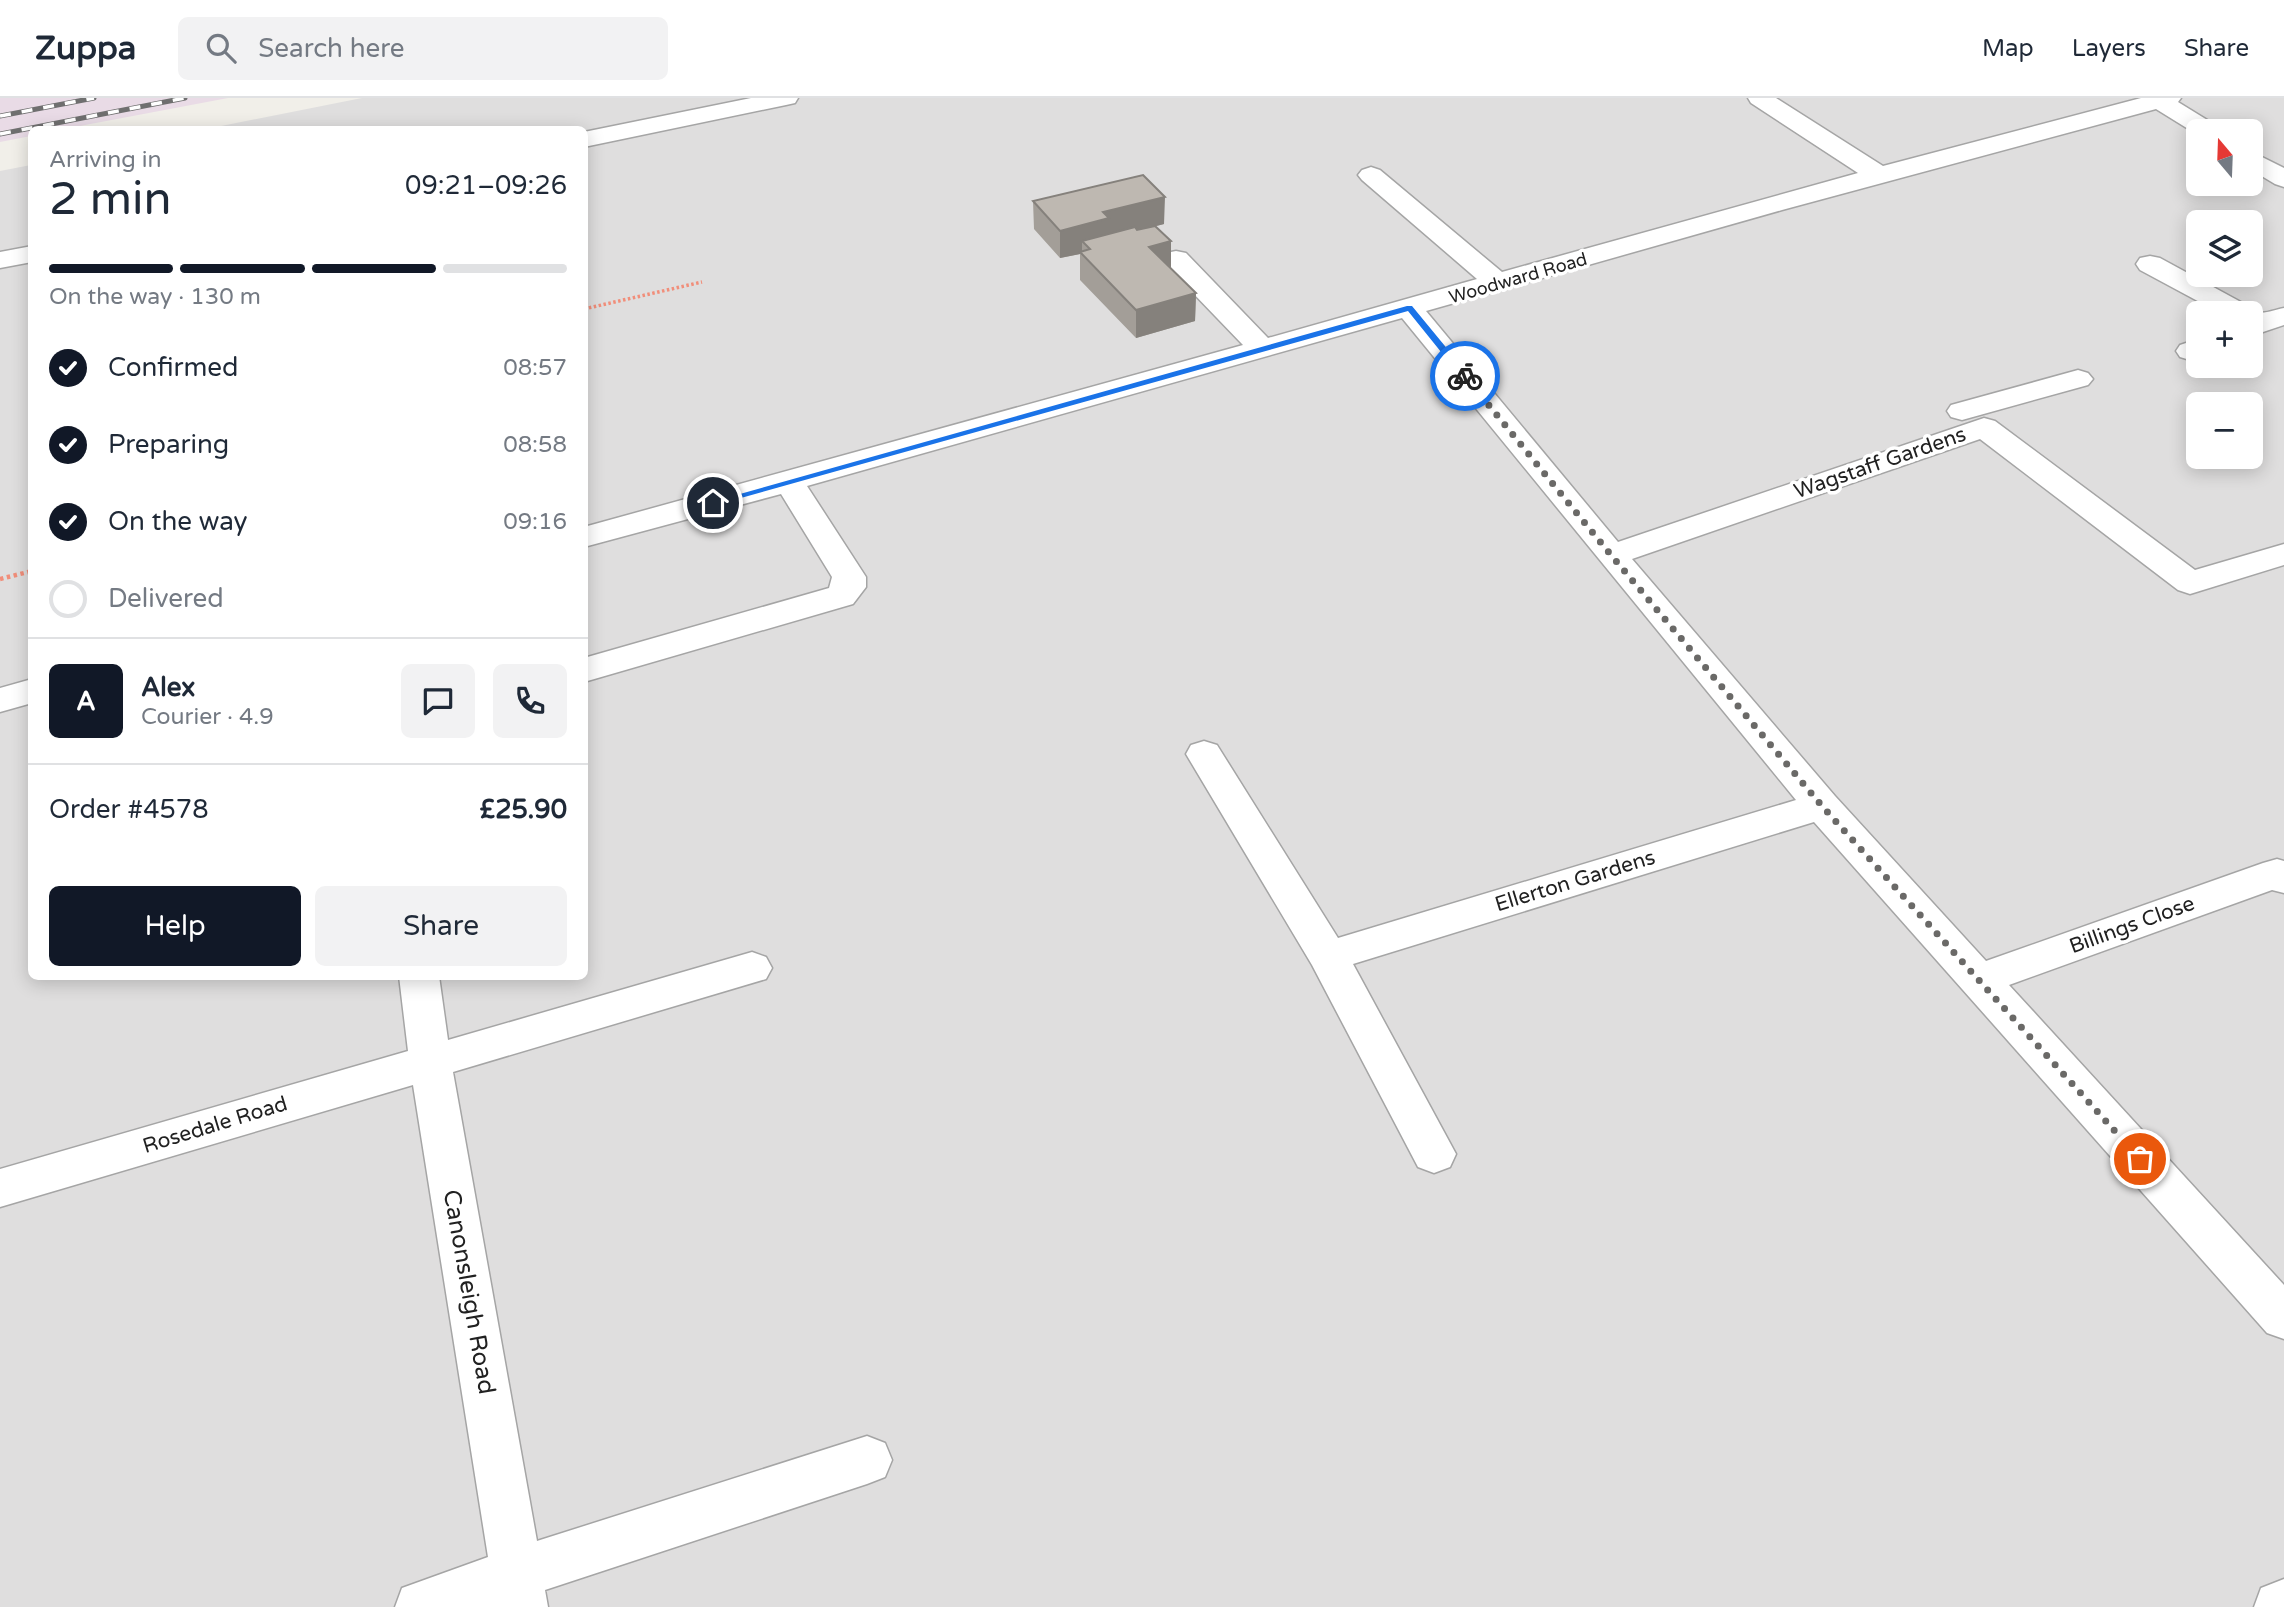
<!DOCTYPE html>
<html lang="en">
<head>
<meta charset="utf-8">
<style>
  :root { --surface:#fff; --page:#f2f2f3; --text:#1f2937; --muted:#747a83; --line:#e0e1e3; --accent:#111827 }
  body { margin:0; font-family:"Varela Round",sans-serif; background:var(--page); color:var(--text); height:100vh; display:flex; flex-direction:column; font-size:26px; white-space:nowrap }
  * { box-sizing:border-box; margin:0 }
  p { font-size:23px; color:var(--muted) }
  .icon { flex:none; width:38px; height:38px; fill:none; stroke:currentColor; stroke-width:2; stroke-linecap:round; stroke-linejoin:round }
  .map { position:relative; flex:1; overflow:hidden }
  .details { position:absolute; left:28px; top:28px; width:560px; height:854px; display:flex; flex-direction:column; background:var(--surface); border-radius:10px; box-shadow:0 4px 18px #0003 }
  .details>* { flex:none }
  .needle { width:46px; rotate:341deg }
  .fabs { position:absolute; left:2186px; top:21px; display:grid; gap:14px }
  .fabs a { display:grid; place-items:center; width:77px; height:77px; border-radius:10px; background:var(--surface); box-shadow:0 4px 18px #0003; font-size:35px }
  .pin { position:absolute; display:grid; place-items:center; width:60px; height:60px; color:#fff; margin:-30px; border:4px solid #fff; border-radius:50%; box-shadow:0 2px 7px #0007 }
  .courier { position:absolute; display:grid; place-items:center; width:70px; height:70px; margin:-35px; border:5px solid #1a73e8; border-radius:50%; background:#fff; color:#222; box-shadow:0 2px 9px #0007 }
  .summary em { font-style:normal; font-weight:600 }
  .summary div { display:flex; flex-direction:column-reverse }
  .summary { display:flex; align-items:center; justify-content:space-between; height:119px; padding:0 21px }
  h1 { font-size:46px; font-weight:600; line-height:52px }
  .bar { display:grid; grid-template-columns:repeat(4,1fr); gap:10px 7px; align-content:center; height:84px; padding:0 21px }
  .bar i { height:9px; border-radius:5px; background:var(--line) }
  .bar .selected { background:var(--accent) }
  .bar p { grid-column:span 4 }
  .line { display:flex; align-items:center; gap:18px; padding:0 21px; border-top:2px solid var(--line) }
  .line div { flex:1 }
  .round { display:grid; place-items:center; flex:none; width:74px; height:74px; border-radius:10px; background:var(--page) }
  ol { padding:0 21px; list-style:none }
  li { display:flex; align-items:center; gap:21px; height:77px }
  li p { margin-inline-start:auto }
  li .icon { padding:7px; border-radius:50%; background:var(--accent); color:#fff; stroke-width:4 }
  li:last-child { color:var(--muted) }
  li i { width:38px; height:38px; border:4px solid var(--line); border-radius:50% }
  .button { display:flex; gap:14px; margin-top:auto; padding:14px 21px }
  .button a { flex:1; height:80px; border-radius:10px; background:var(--accent); color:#fff; font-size:28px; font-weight:600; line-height:80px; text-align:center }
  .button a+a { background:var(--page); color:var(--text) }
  header { display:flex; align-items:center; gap:42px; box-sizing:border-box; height:98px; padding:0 35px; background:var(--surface); border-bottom:2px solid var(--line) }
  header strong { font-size:33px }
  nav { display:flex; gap:38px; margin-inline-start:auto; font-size:24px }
  .search { width:490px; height:63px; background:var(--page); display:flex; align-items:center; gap:18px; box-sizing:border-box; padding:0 24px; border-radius:10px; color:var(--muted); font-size:26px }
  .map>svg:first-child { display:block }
  .residential { fill:#dfdede; fill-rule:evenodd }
  .industrial { fill:#e9dbe6 }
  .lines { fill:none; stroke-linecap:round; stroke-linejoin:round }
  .minor-casing { stroke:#a5a5a5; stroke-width:3 }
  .path-far1 { stroke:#f18e7a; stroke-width:3.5; stroke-dasharray:2.5 2.5; stroke-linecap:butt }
  .path { stroke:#f18e7a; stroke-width:4.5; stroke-dasharray:3.5 3.5; stroke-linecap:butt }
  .minor { fill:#fff; fill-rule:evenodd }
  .rail-casing { stroke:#6f6f6f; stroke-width:5 }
  .rail { stroke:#fff; stroke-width:3.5; stroke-dasharray:11; stroke-linecap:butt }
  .wall { fill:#a39e98 }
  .shaded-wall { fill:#85817c }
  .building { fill:#beb8b1; stroke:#85817c; stroke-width:2 }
  .route { fill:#1a73e8 }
  .done { stroke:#6a6967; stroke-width:7; stroke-dasharray:0 12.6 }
  .labels { text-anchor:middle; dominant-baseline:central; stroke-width:7; stroke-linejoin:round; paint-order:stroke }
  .far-street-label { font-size:18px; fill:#212121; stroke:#fff }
  .street-label { font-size:21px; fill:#212121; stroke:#fff }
  .near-street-label { font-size:24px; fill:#212121; stroke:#fff }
</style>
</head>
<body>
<header>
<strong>Zuppa</strong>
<div class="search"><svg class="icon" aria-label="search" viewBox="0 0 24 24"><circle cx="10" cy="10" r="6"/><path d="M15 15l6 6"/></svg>Search here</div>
<nav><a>Map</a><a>Layers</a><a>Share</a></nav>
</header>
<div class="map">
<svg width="2284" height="1509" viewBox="0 0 2284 1509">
  <rect width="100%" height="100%" fill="#f1efe9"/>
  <path class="residential" d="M 362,0 L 2284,0 L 2284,1509 L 0,1509 L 0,73 L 31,67 L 32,878 L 584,878 L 584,32 L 206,31 ZM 2198,33 L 2250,33 L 2250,86 L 2198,86 ZM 2198,124 L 2250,124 L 2250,177 L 2198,177 ZM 2198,215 L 2250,215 L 2250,268 L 2198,268 ZM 2198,306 L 2250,306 L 2250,359 L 2198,359 Z"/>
  <path class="industrial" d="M 0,0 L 228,0 L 64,31 L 32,32 L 31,38 L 0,44 Z"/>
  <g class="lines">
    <defs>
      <path id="minor" d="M 751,0 L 798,0 L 795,5 L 786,7 L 584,49 L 584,34 Z
        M 1748,0 L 1776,0 L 1883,68 L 2141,0 L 2181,0 L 2178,4 L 2217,28 L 2220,33 L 2198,33 L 2198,37 L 2156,11 L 1782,112 L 1426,213 L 1618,444 L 1984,320 L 1995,323 L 2195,472 L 2284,446 L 2284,467 L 2190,496 L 2178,492 L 1980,341 L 1632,461 L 1835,698 L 1986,863 L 2263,765 L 2277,761 L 2284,763 L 2284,795 L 2272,792 L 2009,887 L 2284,1187 L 2284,1241 L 2267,1235 L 1814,724 L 1353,866 L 1456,1056 L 1450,1069 L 1434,1075 L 1418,1069 L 1312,867 L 1186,656 L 1191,647 L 1204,643 L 1217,647 L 1338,840 L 1796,702 L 1402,220 L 807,388 L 866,479 L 866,489 L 853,506 L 584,584 L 584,560 L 829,490 L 832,479 L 781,396 L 584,449 L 584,429 L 1243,247 L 1166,167 L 1162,161 L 1166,155 L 1176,153 L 1186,155 L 1268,240 L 1477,181 L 1362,82 L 1358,77 L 1362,72 L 1371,69 L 1380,72 L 1502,174 L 1858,75 L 1751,5 Z
        M 2250,53 L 2284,70 L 2284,89 L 2275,86 L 2250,71 Z
        M 32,148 L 32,164 L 0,170 L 0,154 Z
        M 2150,158 L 2160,160 L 2250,209 C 2258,220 2272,212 2284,210 L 2284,227 L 2260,235 L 2250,232 L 2250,215 L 2220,215 L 2140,172 L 2136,166 L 2140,160 Z
        M 2198,241 L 2198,260 L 2190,262 L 2180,259 L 2176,253 L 2180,247 Z
        M 2078,272 L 2088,275 L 2093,281 L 2088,287 L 1962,322 L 1951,319 L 1947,313 L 1951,307 Z
        M 32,581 L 32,605 L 0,614 L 0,590 Z
        M 752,854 L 766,859 L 772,870 L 766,881 L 453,974 L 537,1443 L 867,1338 L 885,1345 L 892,1362 L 885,1379 L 867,1386 L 545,1492 L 548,1509 L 395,1509 L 402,1490 L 488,1459 L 413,987 L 0,1109 L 0,1071 L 408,953 L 399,878 L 439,878 L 448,942 Z
        M 2284,1481 L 2284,1509 L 2254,1509 L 2261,1490 Z"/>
    </defs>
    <use href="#minor" class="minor-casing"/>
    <path class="path-far1" d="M 584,211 L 702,184"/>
    <path class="path" d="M 0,481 L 32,473"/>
    <use href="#minor" class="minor"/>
    <defs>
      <path id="rail" d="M 0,18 L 94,0
        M 0,36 L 185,0"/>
    </defs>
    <use href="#rail" class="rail-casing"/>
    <use href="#rail" class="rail"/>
  </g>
  <path class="wall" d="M 1033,103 L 1164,126 L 1156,128 L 1171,170 L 1196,195 L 1195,223 L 1136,240 L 1080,182 L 1080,156 L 1060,160 L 1034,131 Z"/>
  <path class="shaded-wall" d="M 1165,99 L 1164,126 L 1109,140 L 1090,151 L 1082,143 L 1082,155 L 1080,154 L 1080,156 L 1060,160 L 1060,133 L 1103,114 Z
    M 1171,143 L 1171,171 L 1149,149 Z
    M 1196,195 L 1195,223 L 1136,240 L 1136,212 Z"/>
  <path class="building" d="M 1143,77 L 1165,99 L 1103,114 L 1109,120 L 1060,133 L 1033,103 Z
    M 1155,128 L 1171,143 L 1149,149 L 1196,195 L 1136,212 L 1080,154 L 1090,151 L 1082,143 L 1135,129 L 1137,132 Z"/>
  <path class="route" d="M 1407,208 L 1412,208 L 1468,276 L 1468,280 L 1462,280 L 1408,213 L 716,407 L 708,405 Z"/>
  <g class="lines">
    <path class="done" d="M 1465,278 L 1611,457 L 1822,708 L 2140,1061"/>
  </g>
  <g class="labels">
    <g class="far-street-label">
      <text transform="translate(1518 180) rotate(-16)">Woodward Road</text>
    </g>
    <g class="street-label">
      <text transform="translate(1880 365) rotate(-19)">Wagstaff Gardens</text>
      <text transform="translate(1575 783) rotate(-17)">Ellerton Gardens</text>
      <text transform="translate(2132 827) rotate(-20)">Billings Close</text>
      <text transform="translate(215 1027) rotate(-17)">Rosedale Road</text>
    </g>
    <g class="near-street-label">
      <text transform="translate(469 1194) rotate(80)">Canonsleigh Road</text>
    </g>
  </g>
</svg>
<div class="fabs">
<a><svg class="needle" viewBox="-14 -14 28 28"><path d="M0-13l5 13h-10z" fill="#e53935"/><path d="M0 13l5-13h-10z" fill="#747a83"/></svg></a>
<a><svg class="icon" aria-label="layers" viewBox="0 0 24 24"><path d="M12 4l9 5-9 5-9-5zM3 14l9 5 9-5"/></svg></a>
<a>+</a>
<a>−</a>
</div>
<div class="pin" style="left:2140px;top:1061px;background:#ea580c"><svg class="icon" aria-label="bag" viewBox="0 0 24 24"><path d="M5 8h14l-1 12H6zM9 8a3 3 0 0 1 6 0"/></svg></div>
<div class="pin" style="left:713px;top:405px;background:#1f2937"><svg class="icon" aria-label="home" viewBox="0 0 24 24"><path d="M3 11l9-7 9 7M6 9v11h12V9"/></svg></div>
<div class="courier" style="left:1465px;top:278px"><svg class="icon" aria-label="bike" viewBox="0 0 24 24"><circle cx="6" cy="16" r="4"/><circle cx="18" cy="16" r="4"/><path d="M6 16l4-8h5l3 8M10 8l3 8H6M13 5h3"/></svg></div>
<section class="details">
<div class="summary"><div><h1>2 min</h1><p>Arriving in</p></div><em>09:21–09:26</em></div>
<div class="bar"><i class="selected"></i><i class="selected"></i><i class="selected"></i><i></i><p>On the way · 130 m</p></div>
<ol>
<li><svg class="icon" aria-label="check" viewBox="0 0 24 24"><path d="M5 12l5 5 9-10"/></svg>Confirmed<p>08:57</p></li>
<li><svg class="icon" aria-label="check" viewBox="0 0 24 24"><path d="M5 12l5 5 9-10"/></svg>Preparing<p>08:58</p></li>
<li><svg class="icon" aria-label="check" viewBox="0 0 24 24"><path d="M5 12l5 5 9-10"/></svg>On the way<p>09:16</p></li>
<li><i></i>Delivered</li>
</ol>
<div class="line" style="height:126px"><b class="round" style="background:var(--accent);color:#fff">A</b><div><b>Alex</b><p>Courier · 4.9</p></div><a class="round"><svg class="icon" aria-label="chat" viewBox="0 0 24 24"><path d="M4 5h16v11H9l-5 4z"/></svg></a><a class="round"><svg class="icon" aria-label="phone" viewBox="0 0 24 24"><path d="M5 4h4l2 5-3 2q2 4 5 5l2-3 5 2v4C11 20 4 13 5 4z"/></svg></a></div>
<div class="line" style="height:91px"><div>Order #4578</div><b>£25.90</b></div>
<div class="button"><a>Help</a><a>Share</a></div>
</section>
</div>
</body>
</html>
